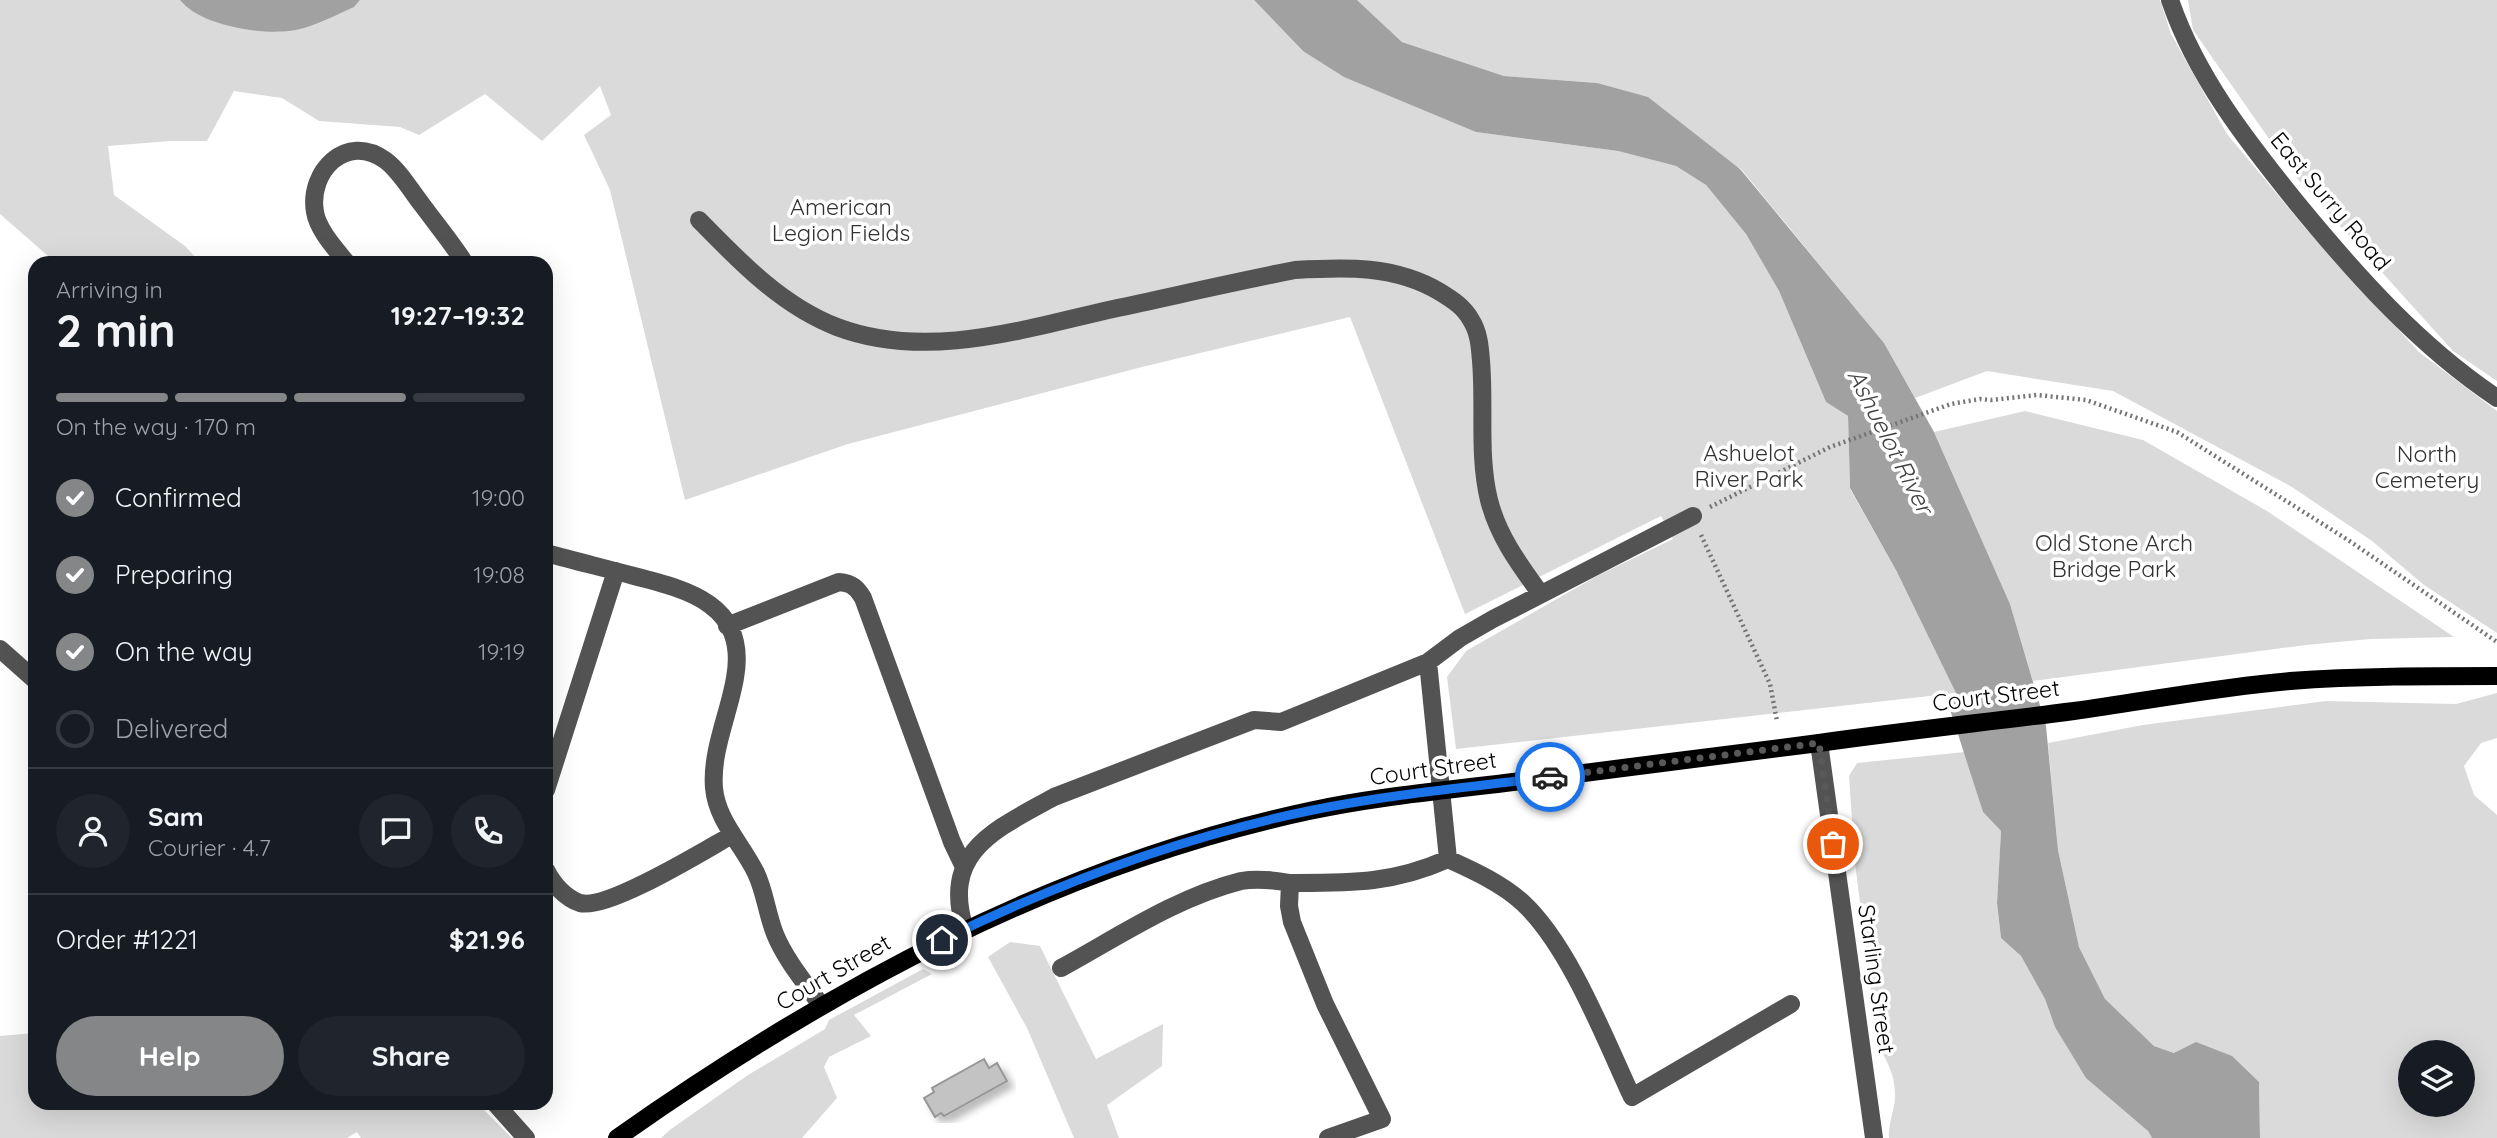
<!DOCTYPE html>
<html lang="en">
<head>
<meta charset="utf-8">
<style>
  :root { --surface:#171b24; --page:#20242c; --text:#f1f3f6; --muted:#9ea1a6; --line:#363941; --accent:#858687 }
  body { margin:0; font-family:Quicksand,sans-serif; background:var(--page); color:var(--text); height:100vh; display:flex; flex-direction:column; font-size:26px; white-space:nowrap }
  * { box-sizing:border-box; margin:0 }
  p { font-size:23px; color:var(--muted) }
  .icon { flex:none; width:38px; height:38px; fill:none; stroke:currentColor; stroke-width:2; stroke-linecap:round; stroke-linejoin:round }
  .map { position:relative; flex:1; overflow:hidden }
  .sheet { position:absolute; left:28px; top:256px; width:525px; height:854px; display:flex; flex-direction:column; background:var(--surface); border-radius:21px; box-shadow:0 7px 28px #0002 }
  .sheet>* { flex:none }
  .tools { position:absolute; left:2398px; top:1040px; display:grid; gap:14px }
  .tools a { display:grid; place-items:center; width:77px; height:77px; border-radius:50%; background:var(--surface); box-shadow:0 7px 28px #0002; font-size:35px }
  .pin { position:absolute; display:grid; place-items:center; width:60px; height:60px; color:#fff; margin:-30px; border:4px solid #fff; border-radius:50%; box-shadow:0 2px 7px #0007 }
  .courier { position:absolute; display:grid; place-items:center; width:70px; height:70px; margin:-35px; border:5px solid #1a73e8; border-radius:50%; background:#fff; color:#222; box-shadow:0 2px 9px #0007 }
  .summary em { font-style:normal; font-weight:700 }
  .summary div { display:flex; flex-direction:column-reverse }
  .summary { display:flex; align-items:center; justify-content:space-between; height:119px; padding:0 28px }
  h1 { font-size:46px; font-weight:700; line-height:52px }
  .bar { display:grid; grid-template-columns:repeat(4,1fr); gap:10px 7px; align-content:center; height:84px; padding:0 28px }
  .bar i { height:9px; border-radius:5px; background:var(--line) }
  .bar .selected { background:var(--accent) }
  .bar p { grid-column:span 4 }
  .line { display:flex; align-items:center; gap:18px; padding:0 28px; border-top:2px solid var(--line) }
  .line div { flex:1 }
  .round { display:grid; place-items:center; flex:none; width:74px; height:74px; border-radius:37px; background:var(--page) }
  ol { padding:0 28px; list-style:none }
  li { display:flex; align-items:center; gap:21px; height:77px }
  li p { margin-inline-start:auto }
  li .icon { padding:7px; border-radius:50%; background:var(--accent); color:#fff; stroke-width:4 }
  li:last-child { color:var(--muted) }
  li i { width:38px; height:38px; border:4px solid var(--line); border-radius:50% }
  .primary-button { display:flex; gap:14px; margin-top:auto; padding:14px 28px }
  .primary-button a { flex:1; height:80px; border-radius:42px; background:var(--accent); color:#fff; font-size:28px; font-weight:700; line-height:80px; text-align:center }
  .primary-button a+a { background:var(--page); color:var(--text) }
  .map>svg:first-child { display:block }
  .green { fill:#dadada; fill-rule:evenodd }
  .water { fill:#a1a1a1 }
  .building { fill:#c3c3c3; stroke:#979797; stroke-width:2; filter:url(#shadow) }
  .lines { fill:none; stroke-linecap:round; stroke-linejoin:round }
  .path { stroke:#757575; stroke-width:4.5; stroke-dasharray:2 3.5; stroke-linecap:butt }
  .minor { stroke:#535353; stroke-width:18 }
  .major { stroke:#000; stroke-width:18 }
  .done { stroke:#595959; stroke-width:7; stroke-dasharray:0 12.6 }
  .route { stroke:#1a73e8; stroke-width:9 }
  .labels { text-anchor:middle; dominant-baseline:central; stroke-width:7; stroke-linejoin:round; paint-order:stroke }
  .street-label { font-size:23px; fill:#000; stroke:#fff }
  .park-label { font-size:23px; fill:#313131; stroke:#fff }
  .water-label { font-size:24px; font-style:italic; fill:#424242; stroke:#fff }
</style>
</head>
<body>
<div class="map">
<svg width="2497" height="1138" viewBox="0 0 2497 1138">
  <defs>
    <filter id="shadow"><feDropShadow dx="6" dy="6" stdDeviation="3.5" flood-color="#0004"/></filter>
  </defs>
  <rect width="100%" height="100%" fill="#fff"/>
  <path class="green" d="M 0,0 L 180,0 L 184,5 L 354,7 L 360,0 L 1254,0 L 1303,51 L 1476,132 L 1618,151 L 1676,166 L 1706,185 L 1746,234 L 1779,291 L 1826,402 L 1848,416 L 1850,489 L 1897,572 L 1936,649 L 1956,693 L 1456,749 L 1447,677 L 1466,651 L 1597,576 L 1673,539 L 1661,516 L 1465,614 L 1350,317 L 1142,367 L 848,444 L 685,500 L 610,190 L 584,135 L 611,115 L 600,86 L 542,141 L 485,94 L 419,135 L 400,127 L 319,121 L 282,98 L 234,91 L 207,141 L 170,141 L 108,146 L 114,195 L 185,246 L 200,262 L 55,262 L 0,214 Z
    M 1357,0 L 2160,0 L 2171,34 L 2227,134 L 2306,229 L 2419,352 L 2497,411 L 2497,633 L 2424,585 L 2372,541 L 2292,487 L 2113,391 L 1987,371 L 1915,398 L 1884,343 L 1741,169 L 1597,83 L 1504,76 L 1402,42 Z
    M 2188,0 L 2497,0 L 2497,381 L 2453,351 L 2295,176 L 2193,30 Z
    M 2025,411 L 2143,440 L 2267,511 L 2454,637 L 2370,639 L 2306,645 L 2033,681 L 2010,604 L 1934,432 Z
    M 2497,693 L 2497,738 L 2481,743 L 2464,766 L 2474,795 L 2497,815 L 2497,1138 L 2260,1138 L 2259,1082 L 2154,1046 L 2105,1000 L 2079,947 L 2058,850 L 2048,743 L 2143,725 L 2326,701 L 2456,704 ZM 2410,1052 L 2462,1052 L 2462,1104 L 2410,1104 Z
    M 1965,752 L 1983,812 L 2001,831 L 1997,903 L 2001,938 L 2021,956 L 2045,999 L 2055,1027 L 2148,1131 L 2152,1138 L 1889,1138 C 1888,1124 1894,1112 1895,1098 C 1896,1078 1888,1062 1878,1045 L 1855,863 L 1849,776 L 1857,763 Z
    M 1010,942 L 1040,946 L 1096,1059 L 1163,1024 L 1162,1066 L 1107,1105 L 1119,1138 L 1074,1138 L 1027,1028 L 988,957 Z
    M 923,969 L 932,974 L 854,1015 L 871,1036 L 829,1057 L 824,1067 L 837,1098 L 802,1138 L 661,1138 L 671,1129 L 748,1075 L 825,1029 L 829,1020 Z
    M 35,1033 L 35,1102 L 477,1103 L 512,1138 L 361,1138 L 357,1132 L 347,1138 L 0,1138 L 0,1036 Z"/>
  <path class="water" d="M 180,0 L 360,0 L 354,7 C 338,14 321,23 304,28 C 272,38 201,27 180,0 Z
    M 1254,0 L 1357,0 L 1402,42 L 1504,76 L 1597,83 L 1648,97 L 1740,169 L 1884,343 L 1934,432 L 2010,604 L 2046,726 L 2058,850 L 2079,947 L 2105,999 L 2154,1046 L 2174,1053 L 2196,1042 L 2232,1056 L 2259,1082 L 2260,1138 L 2152,1138 L 2148,1131 L 2086,1078 L 2055,1027 L 2045,999 L 2021,956 L 2001,938 L 1997,903 L 2001,831 L 1983,812 L 1947,700 L 1956,693 L 1897,572 L 1850,488 L 1848,416 L 1826,402 L 1779,291 L 1746,234 L 1706,185 L 1676,166 L 1618,151 L 1476,132 L 1344,77 L 1303,51 Z"/>
  <path class="building" d="M 984,1059 L 989,1068 L 997,1063 L 1007,1081 L 944,1116 L 941,1113 L 935,1117 L 924,1098 L 934,1092 L 932,1088 Z"/>
  <g class="lines">
    <path class="path" d="M 1710,507 L 1830,447 L 1951,404 L 1980,399 L 1991,400 L 2037,395 L 2086,400 L 2177,432 L 2348,540 L 2497,642
      M 1701,535 L 1770,684 L 1777,721"/>
    <path class="minor" d="M 2170,0 C 2196,76 2246,140 2296,202 C 2355,274 2419,346 2497,398
      M 699,220 C 739,261 782,306 837,327 C 927,361 1024,329 1113,309 C 1174,296 1234,282 1295,270 C 1345,267 1395,265 1440,292 C 1453,300 1464,307 1471,320 C 1479,332 1480,348 1481,361 C 1485,407 1478,455 1489,500 C 1498,536 1519,564 1540,593
      M 346,262 C 335,248 318,230 315,212 C 308,172 346,132 385,160 C 400,171 411,191 423,206 C 437,225 452,243 464,262
      M 546,553 C 575,561 604,568 634,576 C 689,590 748,605 735,678 C 729,714 711,751 714,788 C 717,821 742,844 756,873 C 765,892 767,914 775,934 C 785,959 805,983 821,1005
      M 727,626 L 839,582 C 852,583 857,588 863,598 L 952,842 L 964,867
      M 0,649 L 35,680
      M 1428,662 L 1448,859
      M 1819,743 L 1874,1138
      M 546,790 L 616,571
      M 546,870 C 553,884 565,898 580,903 C 607,911 705,850 732,835
      M 965,929 C 940,851 997,829 1054,797 L 1254,720 L 1281,722 L 1428,662 L 1460,638 L 1493,619 L 1693,516
      M 1061,968 C 1118,937 1177,897 1241,881 C 1258,878 1274,880 1290,883
      M 494,1102 L 526,1138
      M 1328,1138 L 1382,1119 L 1325,1004 L 1292,922 L 1289,906 L 1290,883 C 1350,883 1392,884 1448,859 C 1474,871 1501,883 1522,902 C 1569,945 1605,1039 1632,1097 L 1791,1004"/>
    <path class="major" d="M 617,1138 C 827,990 1056,865 1309,811 C 1374,797 1440,791 1505,783 C 1610,769 1714,757 1819,743 C 1904,731 1989,722 2074,711 C 2146,701 2218,687 2290,681 C 2359,676 2428,676 2497,676"/>
  </g>
  <g class="lines">
    <path class="done" d="M 1550,777 L 1819,743 L 1833,844"/>
    <path class="route" d="M 942,940 C 1058,883 1185,836 1313,810 C 1391,794 1471,787 1550,777"/>
  </g>
  <g class="labels">
    <g class="street-label">
      <text transform="translate(2331 201) rotate(50)">East Surry Road</text>
      <text transform="translate(1996 695) rotate(-7)">Court Street</text>
      <text transform="translate(1433 768) rotate(-8)">Court Street</text>
      <text transform="translate(833 972) rotate(-30)">Court Street</text>
      <text transform="translate(1877 979) rotate(82)">Starling Street</text>
    </g>
    <g class="park-label">
      <text x="841" y="206">American<tspan x="841" dy="26">Legion Fields</tspan></text>
      <text x="1749" y="452">Ashuelot<tspan x="1749" dy="26">River Park</tspan></text>
      <text x="2427" y="453">North<tspan x="2427" dy="26">Cemetery</tspan></text>
      <text x="2114" y="542">Old Stone Arch<tspan x="2114" dy="26">Bridge Park</tspan></text>
    </g>
    <g class="water-label">
      <text transform="translate(1891 441) rotate(63)">Ashuelot River</text>
    </g>
  </g>
</svg>
<div class="tools">
<a><svg class="icon" aria-label="layers" viewBox="0 0 24 24"><path d="M12 4l9 5-9 5-9-5zM3 14l9 5 9-5"/></svg></a>
</div>
<div class="pin" style="left:1833px;top:844px;background:#ea580c"><svg class="icon" aria-label="bag" viewBox="0 0 24 24"><path d="M5 8h14l-1 12H6zM9 8a3 3 0 0 1 6 0"/></svg></div>
<div class="pin" style="left:942px;top:940px;background:#1f2937"><svg class="icon" aria-label="home" viewBox="0 0 24 24"><path d="M3 11l9-7 9 7M6 9v11h12V9"/></svg></div>
<div class="courier" style="left:1550px;top:777px"><svg class="icon" aria-label="car" viewBox="0 0 24 24"><path d="M5 17H2v-5l4-1 3-4h7l3 4 3 1v5h-3M9 17h6M6 11h13"/><circle cx="7" cy="17" r="2"/><circle cx="17" cy="17" r="2"/></svg></div>
<section class="sheet">
<div class="summary"><div><h1>2 min</h1><p>Arriving in</p></div><em>19:27–19:32</em></div>
<div class="bar"><i class="selected"></i><i class="selected"></i><i class="selected"></i><i></i><p>On the way · 170 m</p></div>
<ol>
<li><svg class="icon" aria-label="check" viewBox="0 0 24 24"><path d="M5 12l5 5 9-10"/></svg>Confirmed<p>19:00</p></li>
<li><svg class="icon" aria-label="check" viewBox="0 0 24 24"><path d="M5 12l5 5 9-10"/></svg>Preparing<p>19:08</p></li>
<li><svg class="icon" aria-label="check" viewBox="0 0 24 24"><path d="M5 12l5 5 9-10"/></svg>On the way<p>19:19</p></li>
<li><i></i>Delivered</li>
</ol>
<div class="line" style="height:126px"><a class="round"><svg class="icon" aria-label="person" viewBox="0 0 24 24"><circle cx="12" cy="8" r="4"/><path d="M4 21q1-7 8-7t8 7"/></svg></a><div><b>Sam</b><p>Courier · 4.7</p></div><a class="round"><svg class="icon" aria-label="chat" viewBox="0 0 24 24"><path d="M4 5h16v11H9l-5 4z"/></svg></a><a class="round"><svg class="icon" aria-label="phone" viewBox="0 0 24 24"><path d="M5 4h4l2 5-3 2q2 4 5 5l2-3 5 2v4C11 20 4 13 5 4z"/></svg></a></div>
<div class="line" style="height:91px"><div>Order #1221</div><b>$21.96</b></div>
<div class="primary-button"><a>Help</a><a>Share</a></div>
</section>
</div>
</body>
</html>
